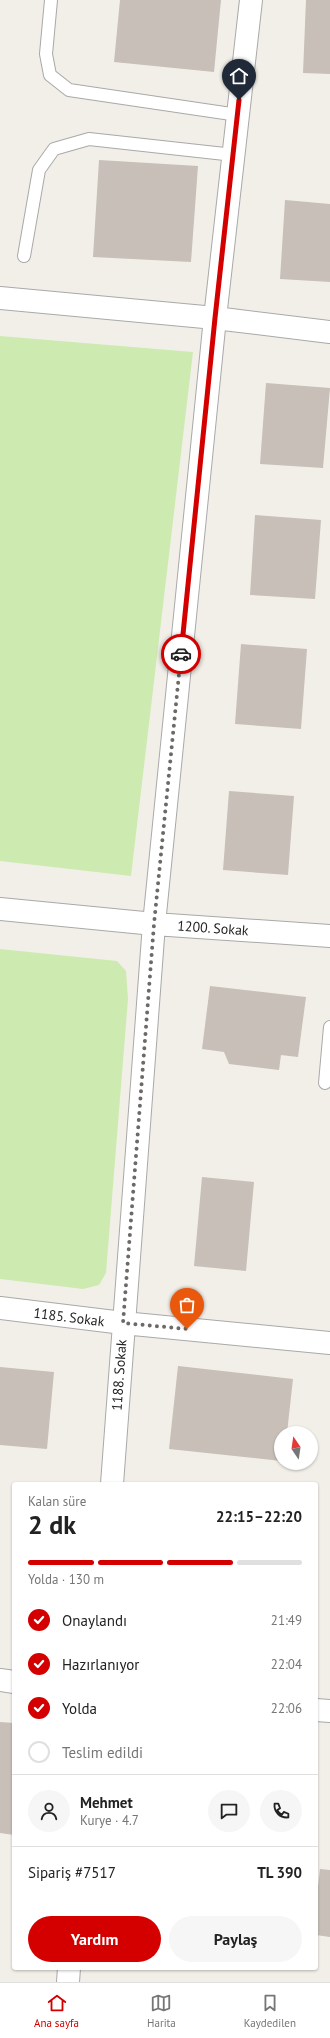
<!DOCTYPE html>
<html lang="tr">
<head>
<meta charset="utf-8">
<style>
  :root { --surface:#fff; --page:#f6f6f6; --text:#222; --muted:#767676; --line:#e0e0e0; --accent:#d40000 }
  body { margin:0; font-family:"PT Sans",sans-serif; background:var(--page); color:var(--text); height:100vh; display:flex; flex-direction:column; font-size:15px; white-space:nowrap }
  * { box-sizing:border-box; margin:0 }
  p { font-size:13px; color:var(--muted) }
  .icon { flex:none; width:22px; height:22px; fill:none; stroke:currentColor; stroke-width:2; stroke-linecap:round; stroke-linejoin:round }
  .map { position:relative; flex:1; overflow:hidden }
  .panel { position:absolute; left:12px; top:1482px; width:306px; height:488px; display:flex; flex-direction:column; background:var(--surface); border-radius:4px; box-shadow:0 1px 3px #0004 }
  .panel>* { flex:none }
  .needle { width:26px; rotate:347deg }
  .buttons { position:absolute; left:274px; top:1426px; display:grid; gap:8px }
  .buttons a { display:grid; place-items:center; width:44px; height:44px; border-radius:50%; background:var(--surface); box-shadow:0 1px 3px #0004; font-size:20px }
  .pin { position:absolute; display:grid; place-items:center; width:34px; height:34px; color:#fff; margin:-41px -17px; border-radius:50% 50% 50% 0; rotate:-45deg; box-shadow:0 0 4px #0007 }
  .pin .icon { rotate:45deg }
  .courier { position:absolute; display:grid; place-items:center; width:40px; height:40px; margin:-20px; border:3px solid #d40000; border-radius:50%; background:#fff; color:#222; box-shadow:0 1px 5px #0007 }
  .head em { font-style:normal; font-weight:600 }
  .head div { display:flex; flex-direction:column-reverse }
  .head { display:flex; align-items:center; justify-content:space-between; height:68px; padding:0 16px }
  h1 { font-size:26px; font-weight:600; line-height:30px }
  .bar { display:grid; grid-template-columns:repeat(4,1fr); gap:6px 4px; align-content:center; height:48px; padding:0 16px }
  .bar i { height:5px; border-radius:3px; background:var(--line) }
  .bar .active { background:var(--accent) }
  .bar p { grid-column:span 4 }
  .line { display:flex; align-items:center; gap:10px; padding:0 16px; border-top:1px solid var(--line) }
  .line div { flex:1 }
  .round { display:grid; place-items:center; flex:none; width:42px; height:42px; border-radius:21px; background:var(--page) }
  ol { padding:0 16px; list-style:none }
  li { display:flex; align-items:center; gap:12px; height:44px }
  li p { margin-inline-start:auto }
  li .icon { padding:4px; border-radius:50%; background:var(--accent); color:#fff; stroke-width:4 }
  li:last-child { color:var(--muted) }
  li i { width:22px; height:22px; border:2px solid var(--line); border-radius:50% }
  .button { display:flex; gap:8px; margin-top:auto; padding:8px 16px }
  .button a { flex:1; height:46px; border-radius:24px; background:var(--accent); color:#fff; font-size:16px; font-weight:600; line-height:46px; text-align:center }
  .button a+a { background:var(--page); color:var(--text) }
  .tabs { display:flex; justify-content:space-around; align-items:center; height:56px; border-top:1px solid var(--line); background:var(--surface); font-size:11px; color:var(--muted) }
  .tabs a { display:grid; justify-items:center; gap:2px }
  .tabs .active { color:var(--accent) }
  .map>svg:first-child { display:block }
  .grass { fill:#cdebb0 }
  .building { fill:#c7bfb8 }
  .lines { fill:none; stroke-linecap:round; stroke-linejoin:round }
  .service-casing { stroke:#a9a9a9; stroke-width:14 }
  .minor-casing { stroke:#a9a9a9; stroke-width:24 }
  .service { stroke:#fff; stroke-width:12 }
  .minor { stroke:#fff; stroke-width:22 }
  .done { stroke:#6b6a68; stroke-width:4; stroke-dasharray:0 7.2 }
  .route { stroke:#d40000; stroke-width:5 }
  .labels { text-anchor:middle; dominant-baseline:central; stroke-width:3; stroke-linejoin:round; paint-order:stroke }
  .street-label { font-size:14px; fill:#222; stroke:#fff }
</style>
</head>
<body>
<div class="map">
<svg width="330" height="1982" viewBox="0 0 330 1982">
  <rect width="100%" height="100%" fill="#f2efe9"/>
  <path class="grass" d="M 0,336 L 193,352 L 131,876 L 0,861 Z
    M 0,949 L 117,961 L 126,971 L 128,999 L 106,1273 L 99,1285 L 83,1289 L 0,1279 Z"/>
  <path class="building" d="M 120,0 L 221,0 L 214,72 L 114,62 Z
    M 306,0 L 330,0 L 330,74 L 303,73 Z
    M 99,160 L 198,166 L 191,262 L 93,257 Z
    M 285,200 L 330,204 L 330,282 L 280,279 Z
    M 266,383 L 330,388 L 323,468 L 260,464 Z
    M 255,515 L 321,520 L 315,599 L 250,595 Z
    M 241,644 L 307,649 L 301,729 L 235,724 Z
    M 229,791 L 294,796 L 288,875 L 223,870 Z
    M 210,986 L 306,997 L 298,1057 L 281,1055 L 279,1070 L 229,1064 L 224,1052 L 202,1049 Z
    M 202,1177 L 254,1182 L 246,1271 L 194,1266 Z
    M 178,1366 L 293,1379 L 287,1433 L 281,1433 L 281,1461 L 169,1449 Z
    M 0,1367 L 54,1372 L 47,1449 L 0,1445 Z
    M 0,1722 L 14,1723 L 14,1835 L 0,1833 Z
    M 320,1869 L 330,1870 L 330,1937 L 316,1935 L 316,1887 L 318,1887 Z"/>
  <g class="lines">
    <defs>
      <path id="service" d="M 51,0 L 46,54 L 50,75 L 69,90 L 238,115
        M 24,256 L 39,170 L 54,149 L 89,139 L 234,155
        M 325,1083 L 330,1027"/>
      <path id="minor" d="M 0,298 L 215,318 L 330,332
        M 0,909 L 154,924 L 330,936
        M 0,1308 L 123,1323 L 330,1343
        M 112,1484 L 154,924 L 215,318 L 251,0
        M 0,1680 L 14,1682
        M 316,1710 L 330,1711
        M 68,1982 L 69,1968"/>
    </defs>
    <use href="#service" class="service-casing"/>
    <use href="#minor" class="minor-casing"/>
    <use href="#service" class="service"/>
    <use href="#minor" class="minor"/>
  </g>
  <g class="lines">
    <path class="done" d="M 181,654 L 154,924 L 123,1323 L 187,1329"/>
    <path class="route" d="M 181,654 L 215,318 L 239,100"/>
  </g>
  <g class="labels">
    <g class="street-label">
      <text transform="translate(213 928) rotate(4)">1200. Sokak</text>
      <text transform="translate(69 1317) rotate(7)">1185. Sokak</text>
      <text transform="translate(119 1375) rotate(-86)">1188. Sokak</text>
    </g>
  </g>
</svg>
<div class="buttons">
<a><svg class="needle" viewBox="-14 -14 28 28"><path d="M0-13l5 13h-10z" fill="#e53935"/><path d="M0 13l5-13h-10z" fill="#767676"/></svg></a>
</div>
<div class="pin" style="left:187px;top:1329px;background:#ea580c"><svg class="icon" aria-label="bag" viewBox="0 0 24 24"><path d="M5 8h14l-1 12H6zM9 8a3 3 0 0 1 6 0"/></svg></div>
<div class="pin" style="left:239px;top:100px;background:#1f2937"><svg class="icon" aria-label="home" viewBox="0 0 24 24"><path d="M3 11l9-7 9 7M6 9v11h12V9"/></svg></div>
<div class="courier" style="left:181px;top:654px"><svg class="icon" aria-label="car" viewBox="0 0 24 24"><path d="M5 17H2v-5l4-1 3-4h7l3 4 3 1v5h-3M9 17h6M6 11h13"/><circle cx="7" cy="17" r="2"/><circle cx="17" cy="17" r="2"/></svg></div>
<section class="panel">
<div class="head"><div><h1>2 dk</h1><p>Kalan süre</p></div><em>22:15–22:20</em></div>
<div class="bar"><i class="active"></i><i class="active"></i><i class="active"></i><i></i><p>Yolda · 130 m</p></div>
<ol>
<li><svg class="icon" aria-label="check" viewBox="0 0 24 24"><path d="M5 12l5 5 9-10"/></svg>Onaylandı<p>21:49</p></li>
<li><svg class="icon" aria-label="check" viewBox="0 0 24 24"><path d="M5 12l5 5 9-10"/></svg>Hazırlanıyor<p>22:04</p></li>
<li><svg class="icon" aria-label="check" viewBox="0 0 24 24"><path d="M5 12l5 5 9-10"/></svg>Yolda<p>22:06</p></li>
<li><i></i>Teslim edildi</li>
</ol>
<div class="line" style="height:72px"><a class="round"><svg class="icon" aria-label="person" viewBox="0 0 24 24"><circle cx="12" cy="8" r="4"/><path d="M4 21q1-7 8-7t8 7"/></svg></a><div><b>Mehmet</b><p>Kurye · 4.7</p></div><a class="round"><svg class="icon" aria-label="chat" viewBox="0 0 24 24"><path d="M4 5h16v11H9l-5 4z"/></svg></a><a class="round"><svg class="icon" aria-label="phone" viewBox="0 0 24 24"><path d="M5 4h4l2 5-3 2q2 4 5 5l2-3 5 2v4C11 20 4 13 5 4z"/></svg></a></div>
<div class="line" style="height:52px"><div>Sipariş #7517</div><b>TL 390</b></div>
<div class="button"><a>Yardım</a><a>Paylaş</a></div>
</section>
</div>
<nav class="tabs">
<a class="active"><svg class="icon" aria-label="home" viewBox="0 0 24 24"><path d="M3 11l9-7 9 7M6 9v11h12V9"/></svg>Ana sayfa</a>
<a><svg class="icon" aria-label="map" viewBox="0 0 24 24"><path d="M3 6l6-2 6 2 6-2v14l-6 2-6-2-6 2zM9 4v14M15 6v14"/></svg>Harita</a>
<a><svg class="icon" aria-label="saved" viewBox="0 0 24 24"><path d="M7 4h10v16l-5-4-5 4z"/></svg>Kaydedilen</a>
</nav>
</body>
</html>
